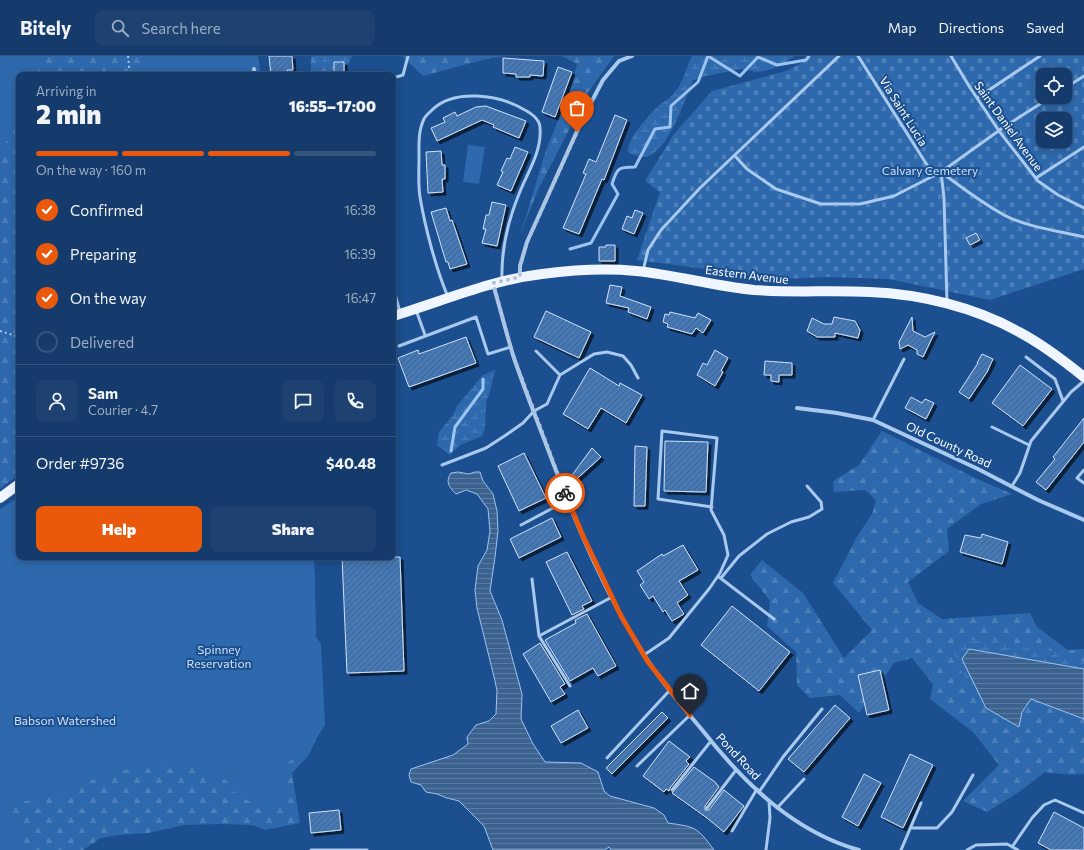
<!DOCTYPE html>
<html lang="en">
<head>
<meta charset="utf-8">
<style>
  :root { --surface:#143b6b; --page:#1d4271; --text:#f1f3f6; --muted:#9dadc1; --line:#33557e; --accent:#ea580c }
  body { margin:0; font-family:Commissioner,sans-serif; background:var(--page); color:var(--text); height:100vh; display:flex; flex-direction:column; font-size:15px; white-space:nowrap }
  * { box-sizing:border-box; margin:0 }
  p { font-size:13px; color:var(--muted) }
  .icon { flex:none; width:22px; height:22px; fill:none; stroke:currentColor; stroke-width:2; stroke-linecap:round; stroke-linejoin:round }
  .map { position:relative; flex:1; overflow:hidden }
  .panel { position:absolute; left:16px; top:16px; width:380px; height:488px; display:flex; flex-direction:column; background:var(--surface); border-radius:8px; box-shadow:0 2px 10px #0003,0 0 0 1px var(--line) }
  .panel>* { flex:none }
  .tools { position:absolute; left:1036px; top:12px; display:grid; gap:8px }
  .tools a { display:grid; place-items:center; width:36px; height:36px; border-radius:8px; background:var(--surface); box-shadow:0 2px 10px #0003,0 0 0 1px var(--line); font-size:20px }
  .pin { position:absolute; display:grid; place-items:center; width:34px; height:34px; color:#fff; margin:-41px -17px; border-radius:50% 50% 50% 0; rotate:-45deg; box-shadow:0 0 4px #0007 }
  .pin .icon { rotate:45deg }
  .courier { position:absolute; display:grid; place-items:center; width:40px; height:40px; margin:-20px; border:3px solid #ea580c; border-radius:50%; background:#fff; color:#222; box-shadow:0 1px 5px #0007 }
  .head em { font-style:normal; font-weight:800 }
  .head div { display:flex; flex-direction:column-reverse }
  .head { display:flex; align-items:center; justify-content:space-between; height:68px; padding:0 20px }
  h1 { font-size:26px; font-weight:800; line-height:30px }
  .bar { display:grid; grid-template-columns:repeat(4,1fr); gap:6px 4px; align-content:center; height:48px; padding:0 20px }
  .bar i { height:5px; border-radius:3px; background:var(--line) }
  .bar .on { background:var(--accent) }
  .bar p { grid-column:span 4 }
  .line { display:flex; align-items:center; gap:10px; padding:0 20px; border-top:1px solid var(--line) }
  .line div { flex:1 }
  .round { display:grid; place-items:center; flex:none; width:42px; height:42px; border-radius:8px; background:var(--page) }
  ol { padding:0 20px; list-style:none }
  li { display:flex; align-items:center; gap:12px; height:44px }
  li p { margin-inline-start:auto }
  li .icon { padding:4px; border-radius:50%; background:var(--accent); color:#fff; stroke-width:4 }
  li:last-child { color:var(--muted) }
  li i { width:22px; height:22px; border:2px solid var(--line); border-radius:50% }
  .primary-button { display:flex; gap:8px; margin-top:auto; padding:8px 20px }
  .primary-button a { flex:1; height:46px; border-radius:8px; background:var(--accent); color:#fff; font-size:16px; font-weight:800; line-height:46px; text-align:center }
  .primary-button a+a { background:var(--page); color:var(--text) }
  header { display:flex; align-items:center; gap:24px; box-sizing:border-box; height:56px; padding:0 20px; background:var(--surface); border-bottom:1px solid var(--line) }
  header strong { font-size:19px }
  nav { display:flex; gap:22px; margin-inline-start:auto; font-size:14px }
  .search { width:280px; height:36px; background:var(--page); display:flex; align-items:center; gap:10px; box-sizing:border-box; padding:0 14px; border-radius:8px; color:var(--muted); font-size:15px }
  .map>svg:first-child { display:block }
  .forest { fill:url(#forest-firs) }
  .wetland { fill:url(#wetland-marsh) }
  .cemetery { fill:url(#cemetery-stones); fill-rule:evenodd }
  .green { fill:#2e69ad }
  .water { fill:url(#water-rules); stroke:#9cc4f0 }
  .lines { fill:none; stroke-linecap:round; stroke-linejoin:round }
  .stream { stroke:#9cc4f0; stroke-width:3 }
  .building { fill:url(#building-hatch); stroke:#cfe3fa; filter:url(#shadow) }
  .path { stroke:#a9c9ee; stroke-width:2; stroke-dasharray:2 3; stroke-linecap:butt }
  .lane { stroke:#a9c9ee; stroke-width:3 }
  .street { stroke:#a9c9ee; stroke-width:4 }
  .primary { stroke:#f0f6ff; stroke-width:10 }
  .done { stroke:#afc1d8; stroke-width:4; stroke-dasharray:0 7.2 }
  .route { stroke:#ea580c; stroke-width:5 }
  .labels { text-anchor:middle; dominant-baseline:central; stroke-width:4; stroke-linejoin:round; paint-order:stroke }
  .street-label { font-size:12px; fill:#fff; stroke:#1b4f8f }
  .park-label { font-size:12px; fill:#cfe3fa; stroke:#1b4f8f }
</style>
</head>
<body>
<header>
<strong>Bitely</strong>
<div class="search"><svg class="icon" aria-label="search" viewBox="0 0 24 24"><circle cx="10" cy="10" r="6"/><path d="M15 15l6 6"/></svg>Search here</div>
<nav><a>Map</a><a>Directions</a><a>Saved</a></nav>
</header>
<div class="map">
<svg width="1084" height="794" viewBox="0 0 1084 794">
  <defs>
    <pattern id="forest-firs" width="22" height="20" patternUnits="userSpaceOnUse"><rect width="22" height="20" fill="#2e69ad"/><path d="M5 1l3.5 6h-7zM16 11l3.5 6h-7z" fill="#4d80b9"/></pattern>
    <pattern id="wetland-marsh" width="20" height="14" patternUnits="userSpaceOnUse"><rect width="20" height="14" fill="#2e69ad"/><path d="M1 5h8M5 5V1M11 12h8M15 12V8" fill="none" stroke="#4d80b9"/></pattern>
    <pattern id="cemetery-stones" width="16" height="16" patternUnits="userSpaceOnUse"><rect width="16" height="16" fill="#2e69ad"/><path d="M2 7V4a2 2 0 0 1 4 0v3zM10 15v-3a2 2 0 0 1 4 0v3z" fill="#4d80b9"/></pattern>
    <pattern id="water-rules" width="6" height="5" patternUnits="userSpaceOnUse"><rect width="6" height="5" fill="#3c6290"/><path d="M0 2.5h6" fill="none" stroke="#597aa1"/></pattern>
    <pattern id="building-hatch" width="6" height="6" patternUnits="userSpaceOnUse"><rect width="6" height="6" fill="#4478b7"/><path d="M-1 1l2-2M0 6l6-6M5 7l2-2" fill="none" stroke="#486282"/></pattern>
    <filter id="shadow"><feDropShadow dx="3" dy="3" stdDeviation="0" flood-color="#0009"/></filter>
  </defs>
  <rect width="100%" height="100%" fill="#1b4f8f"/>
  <path class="forest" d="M 0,0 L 161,0 L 156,19 L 19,19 L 19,418 L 0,433 Z
    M 311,0 L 352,0 L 335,19 L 311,19 Z
    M 402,0 L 505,0 L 486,3 L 423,20 Z
    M 562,0 L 614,0 L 589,35 L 538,134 L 521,177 L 545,97 L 571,32 L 577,8 Z
    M 882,375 L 973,421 L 1012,438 L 981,448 L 947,473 L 949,495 L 908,526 L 918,547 L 942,563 L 1030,557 L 1037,571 L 1068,594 L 1084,593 L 1084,718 L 1072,719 L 1045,716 L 1022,734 L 987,756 L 963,745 L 999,709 L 973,676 L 930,643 L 933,628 L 912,602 L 894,607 L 859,657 L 840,639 L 810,642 L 797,629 L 796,596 L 767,570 L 770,545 L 750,519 L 762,504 L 803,537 L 844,602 L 872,574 L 833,527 L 858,479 L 872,458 L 876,444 L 865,434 L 834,436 L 833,425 L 859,409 Z
    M 19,441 L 19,501 L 314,501 L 316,581 L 323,670 L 308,700 L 292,717 L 300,767 L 265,774 L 252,769 L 222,768 L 184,769 L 148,777 L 118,779 L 101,782 L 83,794 L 0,794 L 0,453 Z"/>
  <path class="wetland" d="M 324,0 L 352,0 L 348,9 L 332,15 L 322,5 Z
    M 692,0 L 795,0 L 784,7 L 769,14 L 757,16 L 741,13 L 706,20 L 693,24 C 685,44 670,89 651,99 C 644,103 634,100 628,96 C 627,83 647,62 656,52 C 662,46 670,43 675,36 C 684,25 686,12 692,0 Z
    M 495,314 L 490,336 L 486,346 L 485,372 L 482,380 L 460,389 L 450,399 L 437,389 L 439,376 L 453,359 L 457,350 L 483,319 Z
    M 987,581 C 995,583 1001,588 1009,590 C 1017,593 1026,592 1034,593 C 1043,593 1053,595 1061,597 C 1071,599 1073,604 1084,606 L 1084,654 L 1030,640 L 1016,665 L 1011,668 C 994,662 988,646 977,634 C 970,626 962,619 958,609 C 956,606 955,601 954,597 C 965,586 971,583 987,581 Z"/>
  <path class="cemetery" d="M 809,0 L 1084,0 L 1084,213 L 990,244 L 888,223 L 829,221 L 782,223 L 637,204 L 660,136 L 645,125 L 674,78 L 712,35 L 786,15 L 805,5 ZM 1043,19 L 1065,19 L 1065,41 L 1043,41 ZM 1043,63 L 1065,63 L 1065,85 L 1043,85 Z"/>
  <path class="green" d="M 0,0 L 45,0 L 36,19 L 19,19 L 19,57 L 0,100 Z
    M 145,0 L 258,0 L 261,19 L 142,19 L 142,7 Z
    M 468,89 L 485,91 L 479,128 L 463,126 Z
    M 19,442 L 19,501 L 314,501 L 316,581 L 321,588 L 325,669 L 308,695 L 287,707 L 284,751 L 259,752 L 234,735 L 231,729 L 222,721 L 169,705 L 135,711 L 69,731 L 64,736 L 10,749 L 27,794 L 0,794 L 0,455 L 7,452 Z"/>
  <path class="water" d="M 458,416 L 469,418 L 475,416 L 480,416 L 483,425 L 493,438 L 497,455 L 498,475 L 495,501 L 490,535 L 502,564 L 522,638 L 521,663 L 533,688 L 545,706 L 581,707 L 598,716 L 604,735 L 610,740 L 654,752 L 664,759 L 668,767 C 696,771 697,771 714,794 L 611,794 L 609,791 L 605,794 L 493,794 L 484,770 L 459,745 L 447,742 L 437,738 L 426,736 L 421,729 L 411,726 L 409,719 L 411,713 L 453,699 L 468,688 L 467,681 L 476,669 L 489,665 L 496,658 L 497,635 L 495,625 L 477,552 L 475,534 L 478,510 L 487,494 L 490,475 L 488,453 L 477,438 L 466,434 L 456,438 C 449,431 445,426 451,417 Z
    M 969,593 L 1084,613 L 1084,663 L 1031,643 L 1022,656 L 1019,671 L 986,652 L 962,603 Z"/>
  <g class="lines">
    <path class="stream" d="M 570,193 L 591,187 L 618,138 L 612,128 C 617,112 618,111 635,111 L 655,73 L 670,71 L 671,50 L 698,26 L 708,0 L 740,20 L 758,1 L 777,9 L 806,4 L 809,0
      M 451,395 L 455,371 L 483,333 L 483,323"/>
  </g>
  <path class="building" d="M 269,0 L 292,0 L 293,14 L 287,14 L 288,19 L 271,19 Z
    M 503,2 L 544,5 L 543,20 L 530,19 L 530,21 L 516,21 L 516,18 L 503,17 Z
    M 334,6 L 344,6 L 344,17 L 334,16 Z
    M 558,11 L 572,16 L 555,61 L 542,56 Z
    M 486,50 L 526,65 L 519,82 L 493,71 L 494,69 L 482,64 L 437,85 L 431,72 L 445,66 L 443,62 L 455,56 L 457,60 L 476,51 Z
    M 615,59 L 627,64 L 604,124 L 602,123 L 579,178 L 563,172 L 586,118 L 583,117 L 589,103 L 596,106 Z
    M 515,91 L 528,96 L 511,135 L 497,129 L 503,116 L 501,115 L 507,102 L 510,103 Z
    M 441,95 L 442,109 L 445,109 L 445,123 L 442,123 L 443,136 L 428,137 L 426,96 Z
    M 492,146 L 506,149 L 497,190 L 482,187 L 486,173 L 483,173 L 486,159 L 489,159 Z
    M 446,152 L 450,165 L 452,164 L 467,208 L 450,213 L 448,206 L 446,206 L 431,156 Z
    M 635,154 L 643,157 L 634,178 L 622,173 L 627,160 L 632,162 Z
    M 976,177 L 980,184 L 970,189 L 966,182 Z
    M 606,189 L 615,189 L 615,205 L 599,205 L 599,191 L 606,191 Z
    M 610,229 L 622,231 L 620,240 L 651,251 L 647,263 L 628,256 L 629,252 L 606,247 Z
    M 546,255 L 591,276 L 579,302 L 534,281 Z
    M 670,256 L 695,262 L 698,257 L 711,264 L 703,277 L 696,272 L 692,278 L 667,271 L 668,268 L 663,266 L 665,258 L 669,259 Z
    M 834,261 L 855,265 L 860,274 L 858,282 L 835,277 L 835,281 L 817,281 L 807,275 L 812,262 L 824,268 L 832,268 Z
    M 912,261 L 913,275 L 925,281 L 935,276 L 923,301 L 917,298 L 917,294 L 908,289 L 900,293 L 899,286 Z
    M 466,281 L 476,307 L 409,331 L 398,302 L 418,294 L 419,298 Z
    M 715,294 L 728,302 L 721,315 L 723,316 L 715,330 L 697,319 L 703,307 L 707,309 Z
    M 982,298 L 993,303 L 987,316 L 969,343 L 959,336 L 978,307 L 977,307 Z
    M 765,305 L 792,307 L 792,319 L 779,319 L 779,326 L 771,325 L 771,319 L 764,319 Z
    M 1020,309 L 1052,333 L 1023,370 L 992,347 Z
    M 590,312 L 619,330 L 620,327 L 642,339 L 626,367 L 601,352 L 588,373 L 563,358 Z
    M 911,341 L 922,347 L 925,343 L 934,347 L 926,363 L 905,352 Z
    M 1084,362 L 1084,386 L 1046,434 L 1036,426 L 1055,403 L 1053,401 Z
    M 665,385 L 708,386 L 706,436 L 664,435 Z
    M 635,390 L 647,391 L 645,450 L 634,450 Z
    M 592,392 L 601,401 L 570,429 L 567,426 Z
    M 524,397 L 546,442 L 519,455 L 498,410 Z
    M 552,462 L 561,481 L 519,502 L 510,483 Z
    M 982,478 L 1008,486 L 1002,508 L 960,496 L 965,479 L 981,482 Z
    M 683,489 L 698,514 L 679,525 L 688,539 L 677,547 L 684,558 L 672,565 L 665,554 L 663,556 L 653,540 L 649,543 L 640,529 L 644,526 L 637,515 L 662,498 L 663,500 Z
    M 567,496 L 592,545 L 582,550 L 584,553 L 572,559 L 546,506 Z
    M 342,501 L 400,501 L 404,615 L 347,617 Z
    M 732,550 L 790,596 L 759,635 L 701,589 Z
    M 587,558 L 616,610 L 598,620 L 593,612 L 570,625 L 545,584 L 576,567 L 575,564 Z
    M 540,587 L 565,628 L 560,631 L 565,638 L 551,646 L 523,598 Z
    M 880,614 L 889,654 L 867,659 L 858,619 Z
    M 835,649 L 850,662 L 804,716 L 788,703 Z
    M 578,654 L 588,672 L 561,687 L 551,670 Z
    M 662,656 L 668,662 L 612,718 L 606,712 Z
    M 669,685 L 690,701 L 686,705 L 689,708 L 670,732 L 669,735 L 666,733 L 664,736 L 643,720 Z
    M 910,698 L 933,709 L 903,772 L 881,761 Z
    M 694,711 L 715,726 L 719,731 L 705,750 L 705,754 L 709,754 L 724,734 L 744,750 L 724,776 L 707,762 L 672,737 Z
    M 864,718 L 881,727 L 858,770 L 842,761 Z
    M 339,754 L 341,774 L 311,777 L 309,757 Z
    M 1054,756 L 1084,772 L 1084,794 L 1051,794 L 1038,787 Z"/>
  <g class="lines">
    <path class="path" d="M 128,0 L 130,19
      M 0,275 L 19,281"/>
    <path class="lane" d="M 858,0 L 934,120
      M 951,0 L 969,30 L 999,75 L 1038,125 L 1058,139 L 1084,152
      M 393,22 L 403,19 L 408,0
      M 1065,32 L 1084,20
      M 977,42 L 1040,0
      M 735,100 L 747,113 L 776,133 L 821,148 L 860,148 L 894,140 L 941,116 L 1004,71 L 1051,41
      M 941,116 C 961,131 982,147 1004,159 C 1026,171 1060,175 1084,181
      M 941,116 L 944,142 L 947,246
      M 1036,122 L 1084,91
      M 643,215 L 648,194 L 661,174 L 700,132 L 839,0
      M 393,231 L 400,256
      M 448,241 C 436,213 425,171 420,141 C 418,129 419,115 419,102 C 419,89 418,75 424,63 C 425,60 429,57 432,54 C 454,32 499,39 523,53 C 531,57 540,63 540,72 C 542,96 527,117 519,138 C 508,165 501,194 502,224
      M 416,254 L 425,279
      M 399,290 L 476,261 L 488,298 L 511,291
      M 1026,301 L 1055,323 L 1063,345
      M 560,319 L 594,298 L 607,296 L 623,300 L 631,309 L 638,322
      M 873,364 L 904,303
      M 992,371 L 1029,389
      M 442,409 L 486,392 L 506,379 L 523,367 L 534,355 L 547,348 L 560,319 L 536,295
      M 1084,414 L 1077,422 L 1084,427
      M 1012,430 L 1020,417 L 1031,385 L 1071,336 L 1084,325
      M 521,469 L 568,444
      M 719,521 L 774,563
      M 721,522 L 739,500 L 767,478 L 791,466 L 809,461 L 822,453 L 821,446 L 807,430
      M 532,523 L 539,580
      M 644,599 L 669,582 L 709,533 L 720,517 L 728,499 L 724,479 L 711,454 L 717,382 L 662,375 L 658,443 L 712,451
      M 570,630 L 539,580 L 612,541
      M 607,702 L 670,634
      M 637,710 L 690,659
      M 672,734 L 711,685
      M 759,736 L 783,701 L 822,653
      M 707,752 L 736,714
      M 777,752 L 804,723
      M 911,772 L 937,772 L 952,756 L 973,719
      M 732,775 L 757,733
      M 1012,791 L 1032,762 L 1044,749 L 1055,744 L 1084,757
      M 311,794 L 367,794
      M 766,794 L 770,762 L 769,745
      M 901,794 L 921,747
      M 967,794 L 976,789 L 1007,788 L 1018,794"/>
    <path class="street" d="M 254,13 L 255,19
      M 520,220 L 520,210 L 527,186 L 583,62 L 603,24 L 619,5 L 632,0
      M 493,228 C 500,252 506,276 513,299 C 525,335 539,369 552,404 C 578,473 607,542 647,603 C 663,629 684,652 703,675 C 744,727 794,776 859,794
      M 797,352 L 837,357 L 873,364 L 978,413 L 1038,444 L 1084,464"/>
    <path class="primary" d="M 393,260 C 443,245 491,224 542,218 C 573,214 605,212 636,215 C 676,219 714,230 754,234 C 793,237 831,234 870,236 C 920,238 975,251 1019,276 C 1042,288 1063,304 1084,321
      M 0,442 L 19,428"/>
  </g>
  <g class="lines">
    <path class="done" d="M 565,437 L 513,299 L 493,227 L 520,221 L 520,210 L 527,186 L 577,76"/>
    <path class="route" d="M 565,437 L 583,480 L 621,560 L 648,606 L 690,659"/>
  </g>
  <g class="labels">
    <g class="street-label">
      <text transform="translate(904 55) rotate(58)">Via Saint Lucia</text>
      <text transform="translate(1009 70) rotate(54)">Saint Daniel Avenue</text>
      <text transform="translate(747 218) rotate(7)">Eastern Avenue</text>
      <text transform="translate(949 388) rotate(25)">Old County Road</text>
      <text transform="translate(739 700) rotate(47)">Pond Road</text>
    </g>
    <g class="park-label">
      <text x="930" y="114">Calvary Cemetery</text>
      <text x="219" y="593">Spinney<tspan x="219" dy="14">Reservation</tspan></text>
      <text x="65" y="664">Babson Watershed</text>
    </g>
  </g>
</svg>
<div class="tools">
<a><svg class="icon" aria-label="locate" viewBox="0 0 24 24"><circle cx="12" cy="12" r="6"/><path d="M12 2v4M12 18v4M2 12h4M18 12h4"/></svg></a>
<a><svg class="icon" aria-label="layers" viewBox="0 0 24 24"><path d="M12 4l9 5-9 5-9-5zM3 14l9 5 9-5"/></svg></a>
</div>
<div class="pin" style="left:577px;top:76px;background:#ea580c"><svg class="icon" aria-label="bag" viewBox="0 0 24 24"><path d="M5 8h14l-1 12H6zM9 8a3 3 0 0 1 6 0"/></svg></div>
<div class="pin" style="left:690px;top:659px;background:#1f2937"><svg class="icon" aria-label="home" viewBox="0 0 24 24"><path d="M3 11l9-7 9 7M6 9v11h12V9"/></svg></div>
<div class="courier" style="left:565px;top:437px"><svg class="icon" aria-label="bike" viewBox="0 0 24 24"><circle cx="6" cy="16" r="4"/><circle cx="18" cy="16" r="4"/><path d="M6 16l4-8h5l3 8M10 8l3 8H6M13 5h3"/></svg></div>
<section class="panel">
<div class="head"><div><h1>2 min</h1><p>Arriving in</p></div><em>16:55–17:00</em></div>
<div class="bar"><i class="on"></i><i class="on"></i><i class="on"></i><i></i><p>On the way · 160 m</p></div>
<ol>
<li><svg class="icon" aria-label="check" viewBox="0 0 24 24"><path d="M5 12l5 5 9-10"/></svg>Confirmed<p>16:38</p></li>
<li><svg class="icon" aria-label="check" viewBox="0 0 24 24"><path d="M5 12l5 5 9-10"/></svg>Preparing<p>16:39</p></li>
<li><svg class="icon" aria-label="check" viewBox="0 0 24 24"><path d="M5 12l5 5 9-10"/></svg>On the way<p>16:47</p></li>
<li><i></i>Delivered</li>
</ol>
<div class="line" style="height:72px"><a class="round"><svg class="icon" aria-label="person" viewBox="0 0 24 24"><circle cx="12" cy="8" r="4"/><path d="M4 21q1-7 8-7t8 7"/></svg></a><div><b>Sam</b><p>Courier · 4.7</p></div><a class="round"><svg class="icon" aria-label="chat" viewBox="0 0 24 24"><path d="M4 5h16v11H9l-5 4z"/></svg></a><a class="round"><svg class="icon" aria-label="phone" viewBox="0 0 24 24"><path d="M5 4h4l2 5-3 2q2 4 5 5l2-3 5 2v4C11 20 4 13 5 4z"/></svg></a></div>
<div class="line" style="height:52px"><div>Order #9736</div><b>$40.48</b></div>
<div class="primary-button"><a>Help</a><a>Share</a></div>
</section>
</div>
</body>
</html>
